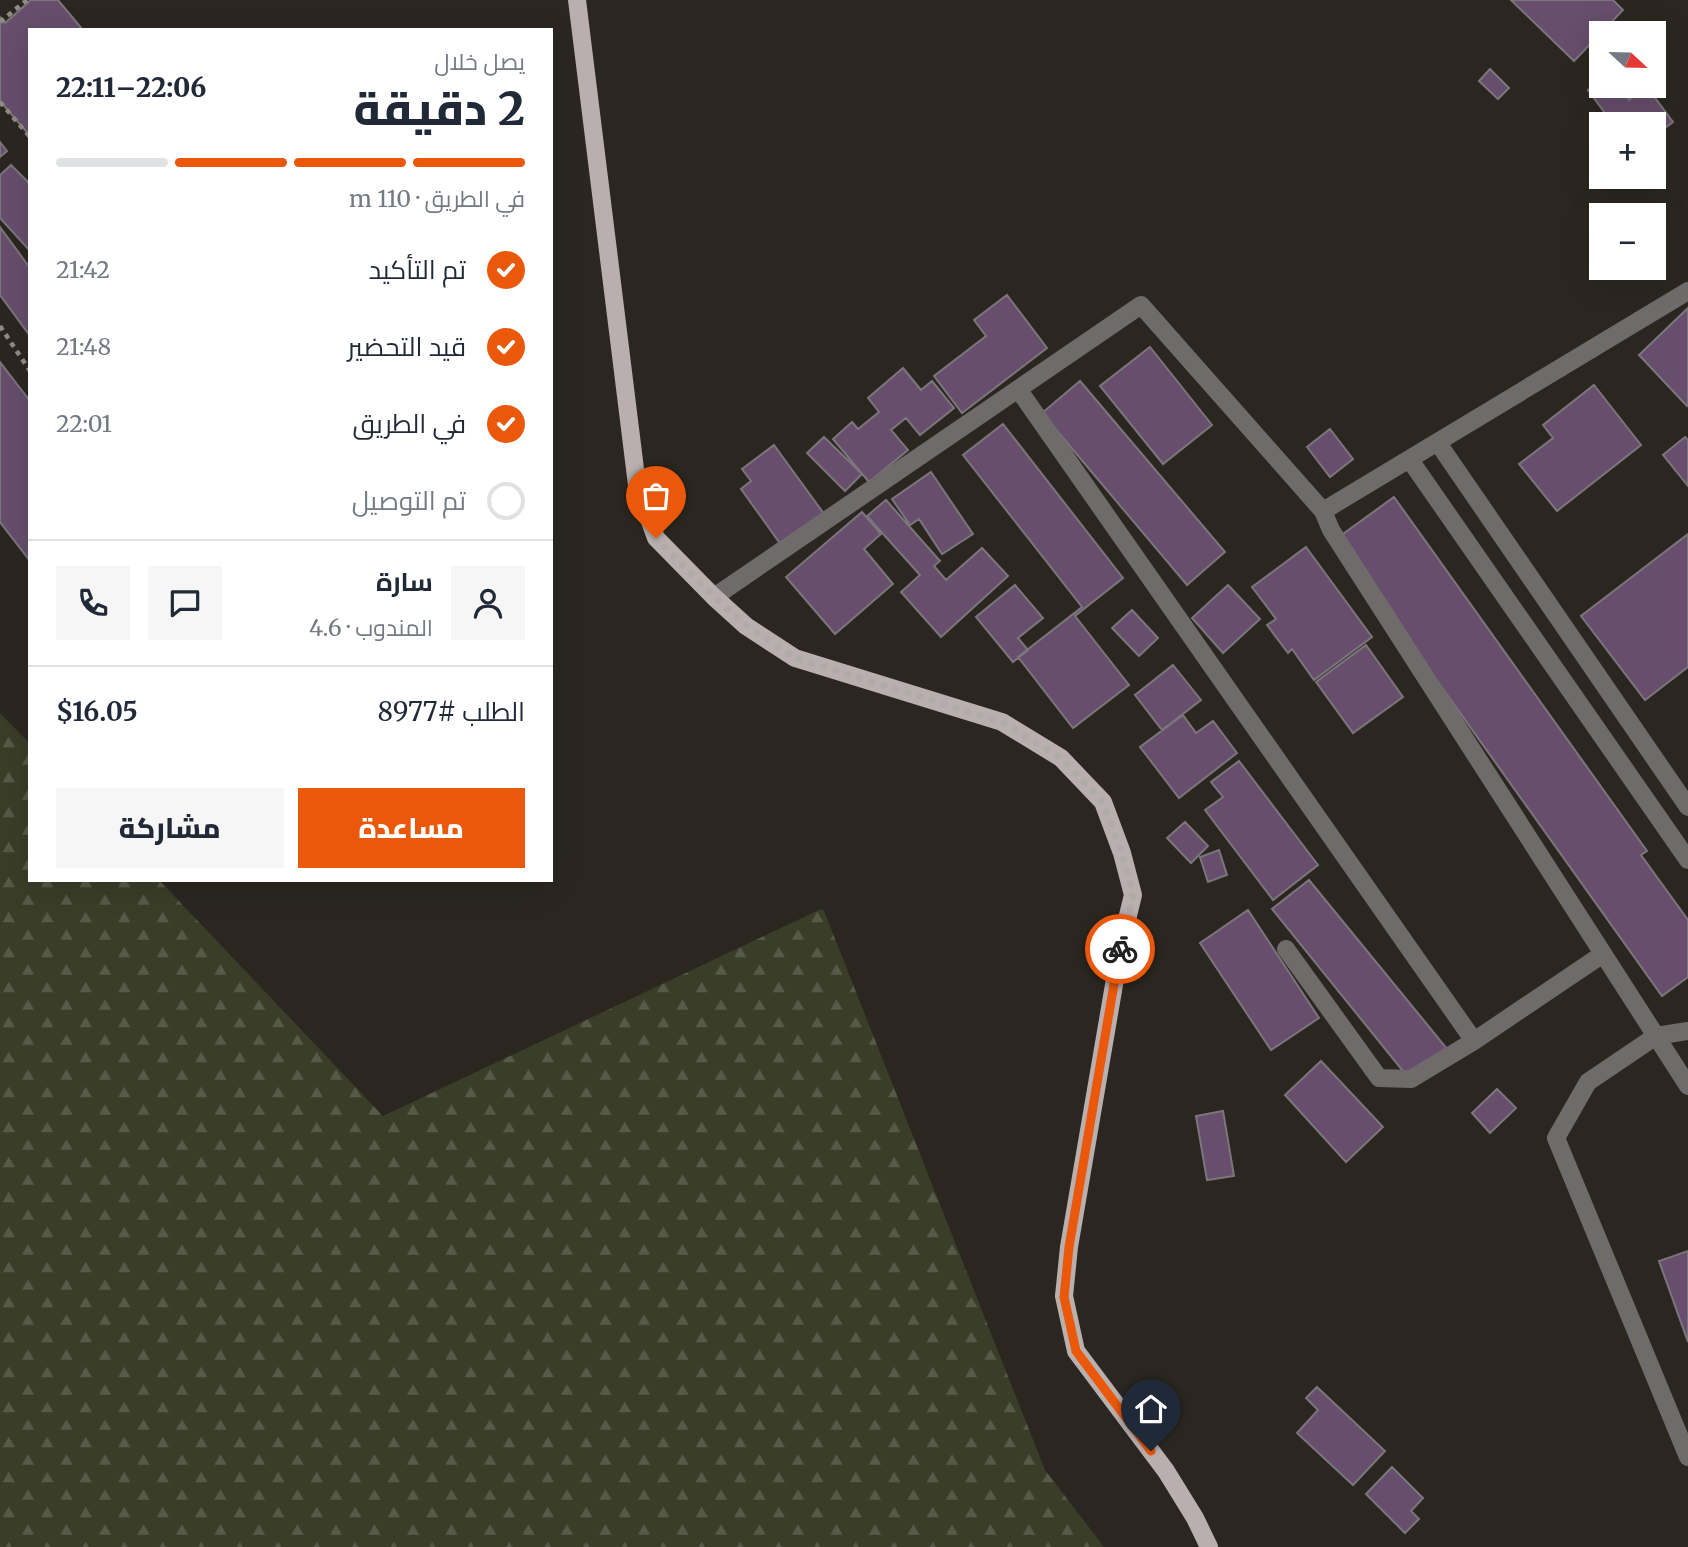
<!DOCTYPE html>
<html lang="ar">
<head>
<meta charset="utf-8">
<style>
  :root { --surface:#fff; --page:#f6f6f7; --text:#1f2937; --muted:#747a83; --line:#e0e1e3; --accent:#ea580c }
  body { margin:0; font-family:Merriweather,Cairo,serif; background:var(--page); color:var(--text); direction:rtl; height:100vh; display:flex; flex-direction:column; font-size:26px; white-space:nowrap }
  * { box-sizing:border-box; margin:0 }
  p { font-size:23px; color:var(--muted) }
  .icon { flex:none; width:38px; height:38px; fill:none; stroke:currentColor; stroke-width:2; stroke-linecap:round; stroke-linejoin:round }
  .map { position:relative; flex:1; overflow:hidden; direction:ltr }
  .details { position:absolute; left:28px; top:28px; width:525px; height:854px; display:flex; flex-direction:column; background:var(--surface); border-radius:0px; box-shadow:0 7px 28px #0002; direction:rtl }
  .details>* { flex:none }
  .needle { width:46px; rotate:112deg }
  .buttons { position:absolute; left:1589px; top:21px; display:grid; gap:14px }
  .buttons a { display:grid; place-items:center; width:77px; height:77px; border-radius:0px; background:var(--surface); box-shadow:0 7px 28px #0002; font-size:35px }
  .pin { position:absolute; display:grid; place-items:center; width:60px; height:60px; color:#fff; margin:-72px -30px; border-radius:50% 50% 50% 0; rotate:-45deg; box-shadow:0 0 7px #0007 }
  .pin .icon { rotate:45deg }
  .courier { position:absolute; display:grid; place-items:center; width:70px; height:70px; margin:-35px; border:5px solid #ea580c; border-radius:50%; background:#fff; color:#222; box-shadow:0 2px 9px #0007 }
  .summary em { font-style:normal; font-weight:800 }
  .summary div { display:flex; flex-direction:column-reverse }
  .summary { display:flex; align-items:center; justify-content:space-between; height:119px; padding:0 28px }
  h1 { font-size:46px; font-weight:800; line-height:52px }
  .bar { display:grid; grid-template-columns:repeat(4,1fr); gap:10px 7px; align-content:center; height:84px; padding:0 28px }
  .bar i { height:9px; border-radius:5px; background:var(--line) }
  .bar .selected { background:var(--accent) }
  .bar p { grid-column:span 4 }
  .line { display:flex; align-items:center; gap:18px; padding:0 28px; border-top:2px solid var(--line) }
  .line div { flex:1 }
  .round { display:grid; place-items:center; flex:none; width:74px; height:74px; border-radius:0px; background:var(--page) }
  ol { padding:0 28px; list-style:none }
  li { display:flex; align-items:center; gap:21px; height:77px }
  li p { margin-inline-start:auto }
  li .icon { padding:7px; border-radius:50%; background:var(--accent); color:#fff; stroke-width:4 }
  li:last-child { color:var(--muted) }
  li i { width:38px; height:38px; border:4px solid var(--line); border-radius:50% }
  .primary-button { display:flex; gap:14px; margin-top:auto; padding:14px 28px }
  .primary-button a { flex:1; height:80px; border-radius:0px; background:var(--accent); color:#fff; font-size:28px; font-weight:800; line-height:80px; text-align:center }
  .primary-button a+a { background:var(--page); color:var(--text) }
  .map>svg:first-child { display:block }
  .forest { fill:url(#forest-firs) }
  .building { fill:#664e6c; stroke:#7b757c; stroke-width:2 }
  .lines { fill:none; stroke-linecap:round; stroke-linejoin:round }
  .path { stroke:#8f8b85; stroke-width:4.5; stroke-dasharray:5 5; stroke-linecap:butt }
  .minor { stroke:#706b6b; stroke-width:18 }
  .major { stroke:#b9afaf; stroke-width:18 }
  .done { stroke:#afaca6; stroke-width:7; stroke-dasharray:0 12.6 }
  .route { stroke:#ea580c; stroke-width:9 }
</style>
</head>
<body>
<div class="map">
<svg width="1688" height="1547" viewBox="0 0 1688 1547">
  <defs>
    <pattern id="forest-firs" width="22" height="20" patternUnits="userSpaceOnUse" patternTransform="scale(1.75)"><rect width="22" height="20" fill="#3a3d28"/><path d="M5 1l3.5 6h-7zM16 11l3.5 6h-7z" fill="#575a48"/></pattern>
  </defs>
  <rect width="100%" height="100%" fill="#2b2720"/>
  <path class="forest" d="M 0,713 L 30,744 L 30,880 L 159,880 L 383,1116 L 821,909 L 824,911 L 1045,1470 L 1104,1547 L 0,1547 Z"/>
  <path class="building" d="M 31,0 L 58,0 L 83,30 L 30,30 L 30,136 L 0,101 L 0,17 L 5,23 Z
    M 1511,0 L 1613,0 L 1623,10 L 1574,61 Z
    M 1490,69 L 1509,88 L 1498,99 L 1479,81 Z
    M 1601,81 L 1601,86 L 1619,86 L 1629,100 L 1647,87 L 1673,122 L 1654,136 L 1654,124 L 1613,124 L 1588,90 Z
    M 0,142 L 7,151 L 0,157 Z
    M 11,165 L 30,184 L 30,251 L 0,218 L 0,175 Z
    M 0,227 L 30,268 L 30,336 L 0,295 Z
    M 1007,295 L 1047,348 L 962,413 L 934,376 L 986,336 L 974,320 Z
    M 1688,308 L 1688,405 L 1687,406 L 1639,355 Z
    M 1150,347 L 1212,425 L 1163,464 L 1100,386 Z
    M 0,362 L 30,401 L 30,561 L 0,522 Z
    M 903,368 L 921,390 L 932,381 L 954,408 L 920,435 L 906,418 L 891,430 L 908,450 L 869,482 L 833,439 L 852,422 L 858,429 L 879,412 L 868,398 Z
    M 1080,381 L 1225,552 L 1187,585 L 1042,413 Z
    M 1594,385 L 1641,445 L 1557,511 L 1519,464 L 1553,438 L 1543,425 Z
    M 1003,424 L 1123,578 L 1075,616 L 1129,685 L 1073,728 L 1018,657 L 1082,607 L 963,455 Z
    M 1330,429 L 1353,459 L 1330,477 L 1307,447 Z
    M 824,437 L 862,474 L 845,491 L 807,453 Z
    M 1685,437 L 1688,440 L 1688,486 L 1663,455 Z
    M 774,445 L 827,518 L 784,549 L 741,489 L 751,481 L 742,469 Z
    M 931,472 L 973,534 L 942,554 L 919,519 L 910,525 L 892,499 Z
    M 1394,497 L 1647,851 L 1641,855 L 1688,920 L 1688,977 L 1662,996 L 1336,539 Z
    M 886,500 L 940,561 L 934,566 L 946,580 L 982,548 L 1008,576 L 941,637 L 901,592 L 920,575 L 867,516 Z
    M 862,512 L 881,534 L 864,549 L 893,584 L 835,634 L 786,577 Z
    M 1688,534 L 1688,667 L 1645,700 L 1581,616 Z
    M 1306,547 L 1372,637 L 1314,680 L 1292,649 L 1288,653 L 1267,625 L 1276,619 L 1252,587 Z
    M 1015,585 L 1043,618 L 1018,638 L 1028,650 L 1013,662 L 976,617 Z
    M 1228,585 L 1260,619 L 1223,653 L 1192,618 Z
    M 1132,610 L 1158,638 L 1139,656 L 1112,628 Z
    M 1366,645 L 1403,697 L 1353,733 L 1316,682 Z
    M 1173,665 L 1201,700 L 1162,730 L 1135,695 Z
    M 1183,715 L 1196,733 L 1213,721 L 1237,753 L 1179,798 L 1140,747 Z
    M 1239,761 L 1318,865 L 1273,900 L 1205,810 L 1223,797 L 1211,782 Z
    M 1185,822 L 1208,846 L 1191,863 L 1167,838 Z
    M 1219,850 L 1227,875 L 1208,882 L 1200,857 Z
    M 1309,880 L 1448,1050 L 1411,1081 L 1272,909 Z
    M 1248,910 L 1319,1018 L 1271,1050 L 1200,943 Z
    M 1321,1061 L 1383,1127 L 1346,1162 L 1285,1095 Z
    M 1497,1089 L 1516,1108 L 1490,1133 L 1472,1113 Z
    M 1223,1111 L 1234,1176 L 1207,1180 L 1196,1116 Z
    M 1688,1251 L 1688,1342 L 1659,1261 Z
    M 1317,1387 L 1385,1451 L 1353,1485 L 1297,1433 L 1318,1410 L 1306,1398 Z
    M 1392,1467 L 1423,1498 L 1411,1511 L 1419,1519 L 1405,1533 L 1366,1494 Z"/>
  <g class="lines">
    <path class="path" d="M 0,22 L 27,0
      M 0,102 L 30,137
      M 0,326 L 30,371"/>
    <path class="minor" d="M 1018,389 L 1474,1041
      M 1438,443 L 1688,807
      M 1410,460 L 1688,860
      M 1323,511 L 1331,530 L 1688,1086
      M 714,597 L 1141,305 L 1323,511 L 1688,291
      M 1286,949 L 1379,1078 L 1411,1079 L 1474,1041 L 1603,954
      M 1688,1031 L 1656,1036 L 1588,1082 L 1556,1138 L 1688,1457"/>
    <path class="major" d="M 577,0 L 637,485 L 656,538 L 714,597 L 746,626 L 795,658 L 1002,722 L 1061,758 L 1103,802 L 1122,853 L 1133,895 L 1121,944 L 1069,1247 L 1064,1296 L 1076,1351 L 1166,1471 L 1195,1518 L 1209,1547"/>
  </g>
  <g class="lines">
    <path class="done" d="M 656,538 L 714,597 L 747,626 L 795,658 L 1002,722 L 1061,758 L 1103,802 L 1122,853 L 1133,895 L 1120,949"/>
    <path class="route" d="M 1120,949 L 1069,1247 L 1064,1297 L 1076,1351 L 1151,1451"/>
  </g>
</svg>
<div class="buttons">
<a><svg class="needle" viewBox="-14 -14 28 28"><path d="M0-13l5 13h-10z" fill="#e53935"/><path d="M0 13l5-13h-10z" fill="#747a83"/></svg></a>
<a>+</a>
<a>−</a>
</div>
<div class="pin" style="left:656px;top:538px;background:#ea580c"><svg class="icon" aria-label="bag" viewBox="0 0 24 24"><path d="M5 8h14l-1 12H6zM9 8a3 3 0 0 1 6 0"/></svg></div>
<div class="pin" style="left:1151px;top:1451px;background:#1f2937"><svg class="icon" aria-label="home" viewBox="0 0 24 24"><path d="M3 11l9-7 9 7M6 9v11h12V9"/></svg></div>
<div class="courier" style="left:1120px;top:949px"><svg class="icon" aria-label="bike" viewBox="0 0 24 24"><circle cx="6" cy="16" r="4"/><circle cx="18" cy="16" r="4"/><path d="M6 16l4-8h5l3 8M10 8l3 8H6M13 5h3"/></svg></div>
<section class="details">
<div class="summary"><div><h1>2 دقيقة</h1><p>يصل خلال</p></div><em>22:06–22:11</em></div>
<div class="bar"><i class="selected"></i><i class="selected"></i><i class="selected"></i><i></i><p>في الطريق · 110 m</p></div>
<ol>
<li><svg class="icon" aria-label="check" viewBox="0 0 24 24"><path d="M5 12l5 5 9-10"/></svg>تم التأكيد<p>21:42</p></li>
<li><svg class="icon" aria-label="check" viewBox="0 0 24 24"><path d="M5 12l5 5 9-10"/></svg>قيد التحضير<p>21:48</p></li>
<li><svg class="icon" aria-label="check" viewBox="0 0 24 24"><path d="M5 12l5 5 9-10"/></svg>في الطريق<p>22:01</p></li>
<li><i></i>تم التوصيل</li>
</ol>
<div class="line" style="height:126px"><a class="round"><svg class="icon" aria-label="person" viewBox="0 0 24 24"><circle cx="12" cy="8" r="4"/><path d="M4 21q1-7 8-7t8 7"/></svg></a><div><b>سارة</b><p>المندوب · 4.6</p></div><a class="round"><svg class="icon" aria-label="chat" viewBox="0 0 24 24"><path d="M4 5h16v11H9l-5 4z"/></svg></a><a class="round"><svg class="icon" aria-label="phone" viewBox="0 0 24 24"><path d="M5 4h4l2 5-3 2q2 4 5 5l2-3 5 2v4C11 20 4 13 5 4z"/></svg></a></div>
<div class="line" style="height:91px"><div>الطلب #8977</div><b>$16.05</b></div>
<div class="primary-button"><a>مساعدة</a><a>مشاركة</a></div>
</section>
</div>
</body>
</html>
